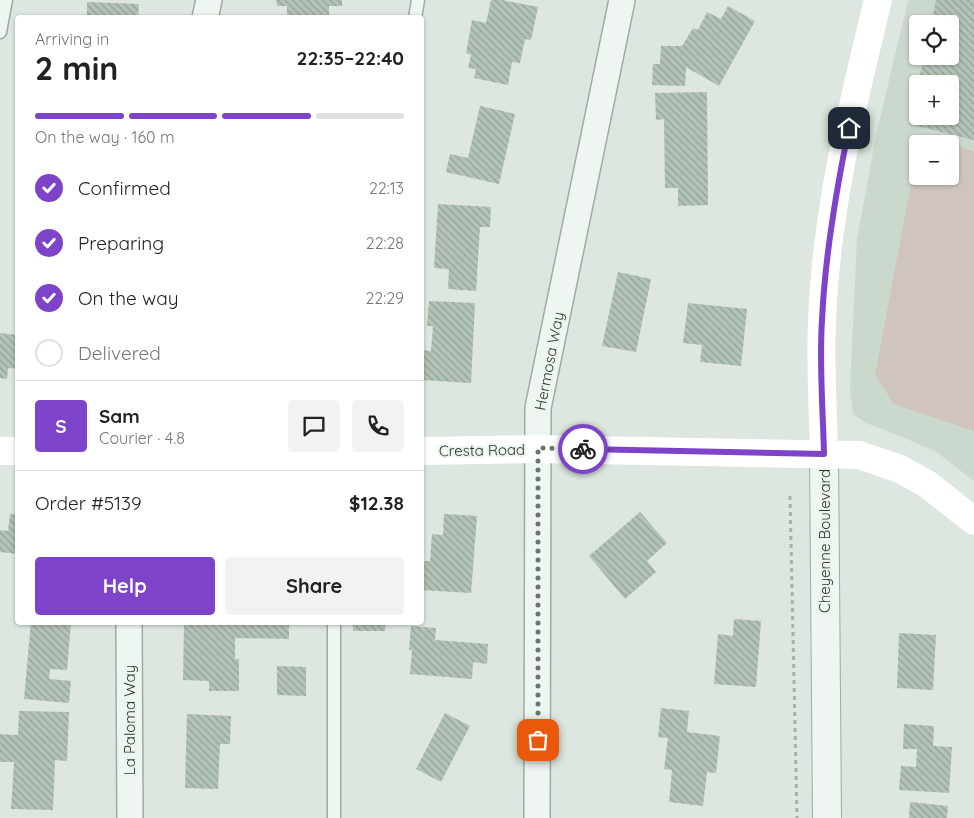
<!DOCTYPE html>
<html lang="en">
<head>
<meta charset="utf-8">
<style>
  :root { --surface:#fff; --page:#f2f2f2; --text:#222; --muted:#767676; --line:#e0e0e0; --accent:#7d44c9 }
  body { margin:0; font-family:Quicksand,sans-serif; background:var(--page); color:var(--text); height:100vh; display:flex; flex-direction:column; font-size:19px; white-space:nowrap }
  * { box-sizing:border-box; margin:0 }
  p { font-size:16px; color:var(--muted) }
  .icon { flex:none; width:28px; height:28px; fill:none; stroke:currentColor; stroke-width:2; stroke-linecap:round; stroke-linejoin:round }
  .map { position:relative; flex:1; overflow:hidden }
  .panel { position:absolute; left:15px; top:15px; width:409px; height:610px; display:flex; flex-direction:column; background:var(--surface); border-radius:5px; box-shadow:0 1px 4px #0004 }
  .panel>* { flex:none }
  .tools { position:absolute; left:909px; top:15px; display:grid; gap:10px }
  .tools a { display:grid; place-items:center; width:50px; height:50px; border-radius:5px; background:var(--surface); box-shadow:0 1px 4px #0004; font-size:25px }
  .pin { position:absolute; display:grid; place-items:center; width:42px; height:42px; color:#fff; margin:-21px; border-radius:10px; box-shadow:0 2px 8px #0006 }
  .courier { position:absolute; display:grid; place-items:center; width:50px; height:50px; margin:-25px; border:4px solid #7d44c9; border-radius:50%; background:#fff; color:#222; box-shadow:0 1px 6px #0007 }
  .overview em { font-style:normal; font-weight:700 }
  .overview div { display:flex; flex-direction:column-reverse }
  .overview { display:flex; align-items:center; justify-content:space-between; height:85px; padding:0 20px }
  h1 { font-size:32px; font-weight:700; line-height:38px }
  .bar { display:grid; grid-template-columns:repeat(4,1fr); gap:8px 5px; align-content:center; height:60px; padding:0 20px }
  .bar i { height:6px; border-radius:4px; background:var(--line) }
  .bar .selected { background:var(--accent) }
  .bar p { grid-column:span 4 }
  .line { display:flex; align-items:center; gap:12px; padding:0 20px; border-top:1px solid var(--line) }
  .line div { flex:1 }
  .round { display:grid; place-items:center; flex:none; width:52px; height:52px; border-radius:5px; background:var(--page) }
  ol { padding:0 20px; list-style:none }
  li { display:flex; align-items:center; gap:15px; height:55px }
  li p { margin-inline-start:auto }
  li .icon { padding:5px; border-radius:50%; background:var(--accent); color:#fff; stroke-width:4 }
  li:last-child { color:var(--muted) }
  li i { width:28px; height:28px; border:2px solid var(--line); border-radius:50% }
  .action { display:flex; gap:10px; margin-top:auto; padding:10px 20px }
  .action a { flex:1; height:58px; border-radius:5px; background:var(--accent); color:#fff; font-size:20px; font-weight:700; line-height:58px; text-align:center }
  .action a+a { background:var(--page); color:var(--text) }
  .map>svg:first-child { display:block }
  .built { fill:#cbd8cd; fill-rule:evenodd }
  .pitch { fill:#d0c4be }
  .building { fill:url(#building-back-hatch) }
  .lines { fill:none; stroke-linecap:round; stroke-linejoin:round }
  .service-casing { stroke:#9faca2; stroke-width:15 }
  .minor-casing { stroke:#9faca2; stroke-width:28 }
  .tertiary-casing { stroke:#9faca2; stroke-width:30 }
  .path { stroke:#a7b2aa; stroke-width:3; stroke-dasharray:4 4; stroke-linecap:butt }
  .service { stroke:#eff5f1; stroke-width:12 }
  .minor { stroke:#eff5f1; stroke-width:25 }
  .tertiary { stroke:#eff5f1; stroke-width:28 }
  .secondary { stroke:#fff; stroke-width:28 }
  .done { stroke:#67786b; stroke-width:5; stroke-dasharray:0 9 }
  .route { stroke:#7d44c9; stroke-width:6 }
  .labels { text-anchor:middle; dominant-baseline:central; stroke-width:4; stroke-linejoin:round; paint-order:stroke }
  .street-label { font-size:15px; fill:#273c2c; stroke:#ecf4ed }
</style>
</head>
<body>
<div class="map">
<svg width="974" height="818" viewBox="0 0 974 818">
  <defs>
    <pattern id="building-back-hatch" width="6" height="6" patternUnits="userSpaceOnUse" patternTransform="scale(1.25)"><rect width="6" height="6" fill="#b4c3b7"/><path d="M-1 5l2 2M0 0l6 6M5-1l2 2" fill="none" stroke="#92a095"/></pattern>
  </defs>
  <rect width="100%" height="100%" fill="#dde6df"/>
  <path class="built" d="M 908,0 L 974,0 L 974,481 L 935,451 L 895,434 L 866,423 L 853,414 L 850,388 L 857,239 L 877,131 ZM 918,24 L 950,24 L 950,56 L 918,56 ZM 918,84 L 950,84 L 950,116 L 918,116 ZM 918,144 L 950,144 L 950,176 L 918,176 Z"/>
  <path class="pitch" d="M 950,146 L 959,146 L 974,152 L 974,431 L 894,404 L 875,375 L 917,153 L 918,176 L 950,176 Z"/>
  <path class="building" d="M 276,0 L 342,0 L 342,6 L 329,6 L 329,18 L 287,18 L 287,6 L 277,6 Z
    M 491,0 L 502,0 L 538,7 L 531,40 L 525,39 L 520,63 L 512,62 L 508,85 L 474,78 L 476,69 L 468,68 L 471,55 L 466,53 L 472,20 L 486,23 Z
    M 936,0 L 974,0 L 974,140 L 909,124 L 917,87 L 918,116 L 950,116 L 950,84 L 918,84 L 924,56 L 950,56 L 950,24 L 931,24 Z
    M 87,2 L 139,4 L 138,18 L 87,18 Z
    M 728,6 L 755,21 L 719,86 L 686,67 L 685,86 L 652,85 L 653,64 L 660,64 L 661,46 L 682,46 L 693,28 L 698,30 L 707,12 L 721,19 Z
    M 707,92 L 708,205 L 678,206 L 678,188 L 665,188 L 664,119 L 656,120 L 655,93 Z
    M 480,106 L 515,114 L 499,184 L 446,172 L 450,154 L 468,158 Z
    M 438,204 L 491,207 L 490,227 L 480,227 L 476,291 L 448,289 L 449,269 L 434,268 Z
    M 618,272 L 651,279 L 636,352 L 602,346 Z
    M 429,301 L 475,303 L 471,383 L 421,380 L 421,350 L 431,351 L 433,326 L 427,326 Z
    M 688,303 L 747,309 L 741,366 L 700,362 L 702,345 L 683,343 Z
    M 0,333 L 18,335 L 18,369 L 8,368 L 7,379 L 0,378 Z
    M 640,512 L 667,543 L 647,561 L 656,572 L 625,599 L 589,556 Z
    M 10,514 L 18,515 L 18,554 L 0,552 L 0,530 L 8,531 Z
    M 444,514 L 477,516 L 471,593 L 421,590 L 424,561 L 430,561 L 432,534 L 443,535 Z
    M 734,619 L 761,621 L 756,687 L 714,684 L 718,634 L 733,636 Z
    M 31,622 L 71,622 L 67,670 L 50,669 L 49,679 L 71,681 L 69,703 L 24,699 Z
    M 210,622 L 289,622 L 289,639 L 235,638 L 235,659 L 239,659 L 239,691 L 209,691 L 209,681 L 183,680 L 184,624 L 210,625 Z
    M 353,622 L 386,622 L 385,631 L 353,631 Z
    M 411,626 L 436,628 L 435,640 L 488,644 L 487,664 L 473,662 L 472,679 L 410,674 L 412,650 L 409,650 Z
    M 899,633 L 936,635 L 933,690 L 897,688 Z
    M 277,666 L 306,667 L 306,696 L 277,695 Z
    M 661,708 L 689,711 L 687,732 L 720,736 L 716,773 L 707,772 L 703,806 L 669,802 L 672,770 L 664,769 L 668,738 L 658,737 Z
    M 19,711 L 69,712 L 67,761 L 55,760 L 53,810 L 11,809 L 14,762 L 0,762 L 0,734 L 18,735 Z
    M 445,713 L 470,726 L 441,782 L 416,769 Z
    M 187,714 L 231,716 L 230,744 L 220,744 L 218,789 L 185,788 Z
    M 904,724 L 934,726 L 933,746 L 952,747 L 949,793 L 899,790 L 901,766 L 916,767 L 917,749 L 903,749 Z
    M 910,802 L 948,806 L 947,818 L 909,818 Z"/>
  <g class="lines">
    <defs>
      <path id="service" d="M 415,18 L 418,0
        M 0,32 L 6,0
        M 334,818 L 334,622"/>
      <path id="minor" d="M 205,18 L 209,0
        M 129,622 L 130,818
        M 537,818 L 538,408 L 622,0"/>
      <path id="tertiary" d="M 824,454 L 827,818"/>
    </defs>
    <use href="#service" class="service-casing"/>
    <use href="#minor" class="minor-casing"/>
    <use href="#tertiary" class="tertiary-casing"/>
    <path class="path" d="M 790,496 L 797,818"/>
    <use href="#service" class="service"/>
    <use href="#minor" class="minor"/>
    <use href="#tertiary" class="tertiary"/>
    <path class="secondary" d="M 0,451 L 18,451
      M 421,451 L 538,449 L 859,455 L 900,469 L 927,484 L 974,521
      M 824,454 C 823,410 820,365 822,321 C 826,212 852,106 878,0"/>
  </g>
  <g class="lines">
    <path class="done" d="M 538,740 L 538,448 L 583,449"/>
    <path class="route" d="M 583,449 L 824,454 C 823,410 819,364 822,320 C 825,255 836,191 849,128"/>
  </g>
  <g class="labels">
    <g class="street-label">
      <text transform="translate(549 361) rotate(-79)">Hermosa Way</text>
      <text transform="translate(482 450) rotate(-1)">Cresta Road</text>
      <text transform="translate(824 541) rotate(-90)">Cheyenne Boulevard</text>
      <text transform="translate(129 720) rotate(-90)">La Paloma Way</text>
    </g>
  </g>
</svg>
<div class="tools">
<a><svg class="icon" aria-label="locate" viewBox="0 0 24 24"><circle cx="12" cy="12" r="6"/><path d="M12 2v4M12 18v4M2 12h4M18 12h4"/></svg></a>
<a>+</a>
<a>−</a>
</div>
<div class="pin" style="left:538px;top:740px;background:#ea580c"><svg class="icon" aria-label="bag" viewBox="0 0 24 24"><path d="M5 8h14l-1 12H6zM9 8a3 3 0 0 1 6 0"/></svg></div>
<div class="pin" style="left:849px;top:128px;background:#1f2937"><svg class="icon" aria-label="home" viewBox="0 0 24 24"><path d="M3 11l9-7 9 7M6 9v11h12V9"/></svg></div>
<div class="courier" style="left:583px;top:449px"><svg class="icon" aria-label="bike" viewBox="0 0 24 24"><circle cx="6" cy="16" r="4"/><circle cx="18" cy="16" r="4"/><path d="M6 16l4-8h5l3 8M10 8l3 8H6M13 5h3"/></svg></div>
<section class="panel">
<div class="overview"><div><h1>2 min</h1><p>Arriving in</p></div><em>22:35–22:40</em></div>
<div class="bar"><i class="selected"></i><i class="selected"></i><i class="selected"></i><i></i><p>On the way · 160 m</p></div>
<ol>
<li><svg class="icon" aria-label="check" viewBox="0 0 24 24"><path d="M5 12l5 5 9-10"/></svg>Confirmed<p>22:13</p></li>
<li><svg class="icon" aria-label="check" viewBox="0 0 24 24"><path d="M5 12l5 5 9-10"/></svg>Preparing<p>22:28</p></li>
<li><svg class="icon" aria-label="check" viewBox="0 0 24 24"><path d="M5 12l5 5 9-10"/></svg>On the way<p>22:29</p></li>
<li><i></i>Delivered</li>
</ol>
<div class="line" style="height:90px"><b class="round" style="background:var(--accent);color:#fff">S</b><div><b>Sam</b><p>Courier · 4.8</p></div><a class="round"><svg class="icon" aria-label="chat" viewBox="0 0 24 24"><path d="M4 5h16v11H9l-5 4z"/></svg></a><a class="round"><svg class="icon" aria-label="phone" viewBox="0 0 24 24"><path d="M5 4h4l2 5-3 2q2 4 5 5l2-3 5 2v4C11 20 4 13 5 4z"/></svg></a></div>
<div class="line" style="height:65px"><div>Order #5139</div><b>$12.38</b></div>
<div class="action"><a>Help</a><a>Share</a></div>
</section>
</div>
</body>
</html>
